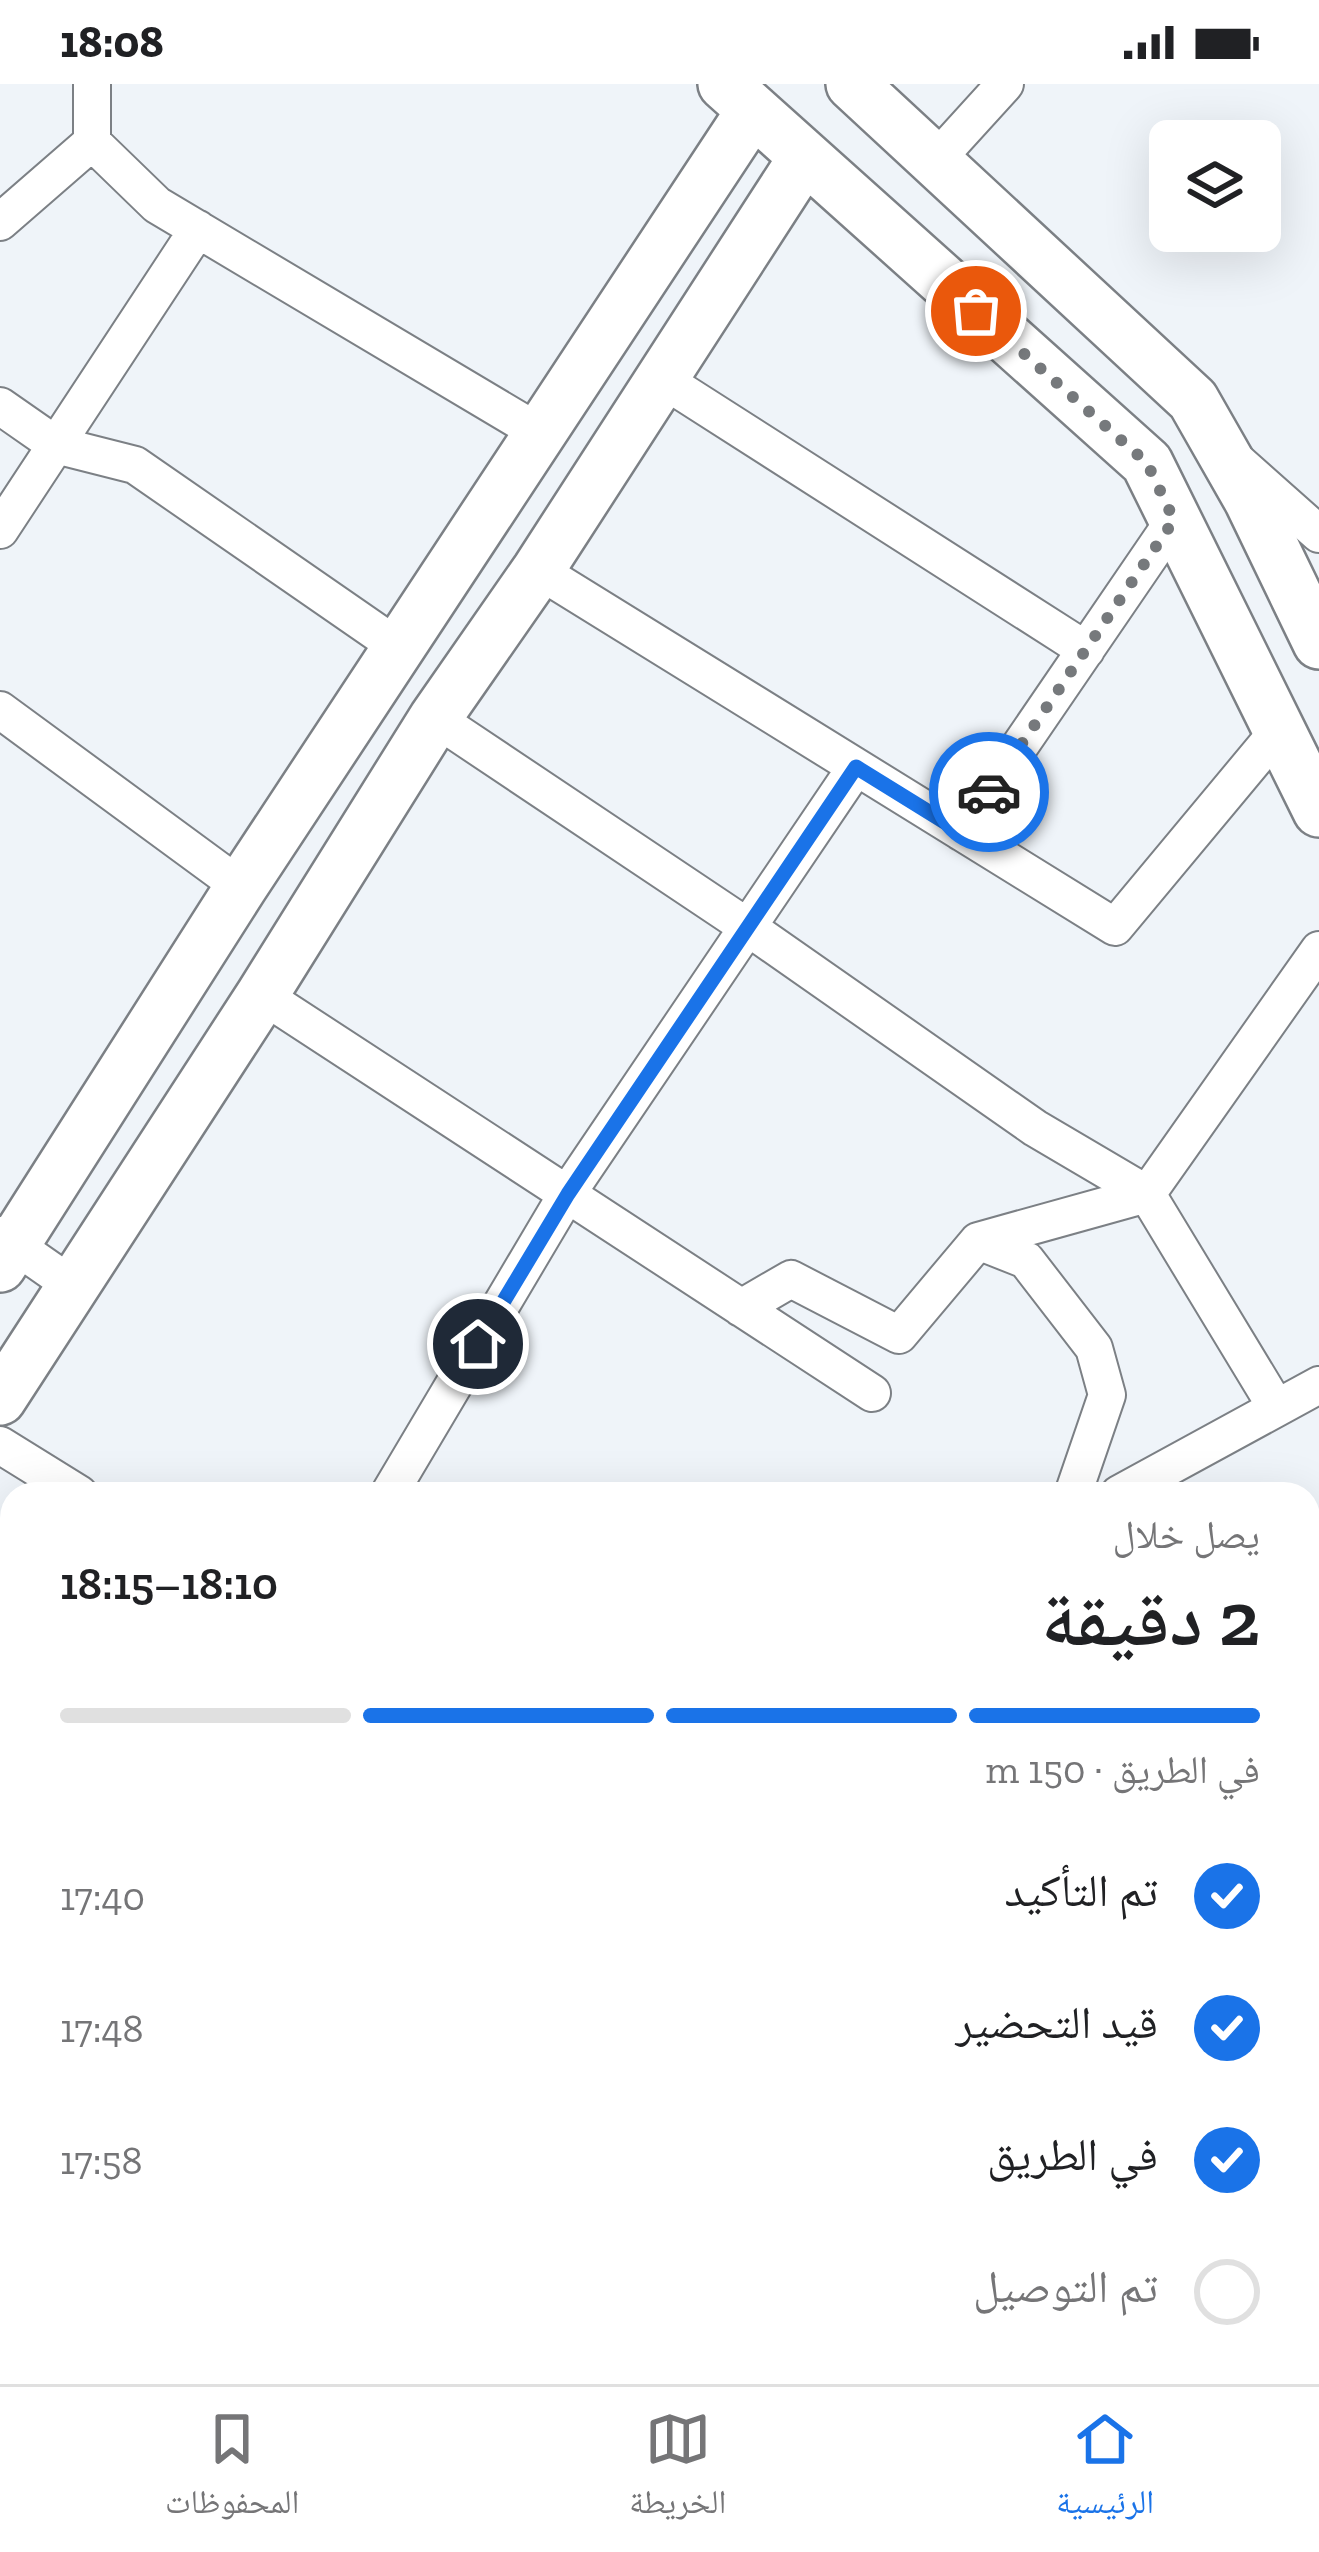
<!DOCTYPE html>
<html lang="ar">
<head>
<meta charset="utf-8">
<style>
  :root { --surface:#fff; --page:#f2f2f2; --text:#202124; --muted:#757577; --line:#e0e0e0; --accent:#1a73e8 }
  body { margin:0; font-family:"Zilla Slab","Noto Naskh Arabic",serif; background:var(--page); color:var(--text); direction:rtl; height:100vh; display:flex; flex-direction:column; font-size:45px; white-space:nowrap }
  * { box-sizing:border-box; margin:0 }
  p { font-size:39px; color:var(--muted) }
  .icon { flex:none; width:66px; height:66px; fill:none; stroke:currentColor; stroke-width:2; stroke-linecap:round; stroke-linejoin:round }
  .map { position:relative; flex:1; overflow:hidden; direction:ltr }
  .drawer { position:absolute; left:0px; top:1398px; width:1320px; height:903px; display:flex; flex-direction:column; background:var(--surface); border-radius:36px 36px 0 0; box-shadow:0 12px 48px #0002; direction:rtl }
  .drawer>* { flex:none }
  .tools { position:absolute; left:1149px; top:36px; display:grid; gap:24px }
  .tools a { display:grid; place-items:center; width:132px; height:132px; border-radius:18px; background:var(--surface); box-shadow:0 12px 48px #0002; font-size:60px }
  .pin { position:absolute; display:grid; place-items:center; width:102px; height:102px; color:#fff; margin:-51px; border:6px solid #fff; border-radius:50%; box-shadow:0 3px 12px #0007 }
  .courier { position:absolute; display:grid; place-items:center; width:120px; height:120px; margin:-60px; border:9px solid #1a73e8; border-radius:50%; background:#fff; color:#222; box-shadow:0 3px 15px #0007 }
  .headline em { font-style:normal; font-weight:600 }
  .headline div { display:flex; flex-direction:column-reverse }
  .headline { display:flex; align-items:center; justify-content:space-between; height:204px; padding:0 60px }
  h1 { font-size:78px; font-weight:600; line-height:90px }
  .bar { display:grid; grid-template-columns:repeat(4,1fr); gap:18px 12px; align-content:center; height:144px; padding:0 60px }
  .bar i { height:15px; border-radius:9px; background:var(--line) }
  .bar .on { background:var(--accent) }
  .bar p { grid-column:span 4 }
  ol { padding:0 60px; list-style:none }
  li { display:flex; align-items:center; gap:36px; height:132px }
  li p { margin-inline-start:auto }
  li .icon { padding:12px; border-radius:50%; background:var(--accent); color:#fff; stroke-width:4 }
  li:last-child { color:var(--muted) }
  li i { width:66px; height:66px; border:6px solid var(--line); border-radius:50% }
  .status { display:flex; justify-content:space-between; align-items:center; height:84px; padding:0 60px; background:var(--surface); direction:ltr }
  .status svg { height:33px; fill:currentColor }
  .menu { display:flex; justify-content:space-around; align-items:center; height:168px; border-top:3px solid var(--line); background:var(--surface); font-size:33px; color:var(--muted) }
  .menu a { display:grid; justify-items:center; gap:6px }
  .menu .on { color:var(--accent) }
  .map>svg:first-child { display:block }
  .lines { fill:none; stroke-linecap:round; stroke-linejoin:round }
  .street-casing { stroke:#7c8085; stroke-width:40 }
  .secondary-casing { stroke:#7c8085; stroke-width:56 }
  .street { stroke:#fff; stroke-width:36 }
  .secondary { stroke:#fff; stroke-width:51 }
  .done { stroke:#76797c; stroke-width:12; stroke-dasharray:0 21.6 }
  .route { stroke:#1a73e8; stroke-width:15 }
</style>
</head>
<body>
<div class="status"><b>18:08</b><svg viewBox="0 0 49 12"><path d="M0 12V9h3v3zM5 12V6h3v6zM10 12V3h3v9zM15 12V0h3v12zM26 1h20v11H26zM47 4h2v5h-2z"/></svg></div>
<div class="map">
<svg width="1319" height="2300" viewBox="0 0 1319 2300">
  <rect width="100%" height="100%" fill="#eff4f9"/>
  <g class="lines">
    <defs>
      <path id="street" d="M 92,0 L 92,58 L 157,121 L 540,349
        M 935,77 L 1005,0
        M 0,138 L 92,58
        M 662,295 L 1086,566
        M 0,322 L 56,361 L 135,381 L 398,563
        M 1239,379 L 1319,450
        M 0,446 L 198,145
        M 538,486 L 1115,843 L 1279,646
        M 0,626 L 241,803
        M 435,634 L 749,844 L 1035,1044 L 1147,1110 L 1276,1323
        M 961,748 L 1175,435
        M 262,911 L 872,1309
        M 0,1151 L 73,1202
        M 978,1157 L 1026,1176 L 1094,1264 L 1107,1311 L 1073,1410
        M 741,1224 L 791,1195 L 899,1251 L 978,1157 L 1147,1110 L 1319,866
        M 0,1361 L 79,1410
        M 389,1410 L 567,1110 L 856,683
        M 1119,1410 L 1319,1301
        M 1308,1585 L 1319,1580
        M 0,1649 L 12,1658
        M 1308,1822 L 1319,1817
        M 0,1915 L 12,1924
        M 1308,1959 L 1319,1978
        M 1308,2156 L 1319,2146
        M 681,2289 L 683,2300"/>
      <path id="secondary" d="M 724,0 L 1147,379 L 1319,727
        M 852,0 L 1193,316 L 1250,416 L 1319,559
        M 0,1182 L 241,803 L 753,26
        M 0,1315 L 262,911 L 435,634 L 538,486 L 805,73"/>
    </defs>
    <use href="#street" class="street-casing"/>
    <use href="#secondary" class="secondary-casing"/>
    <use href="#street" class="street"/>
    <use href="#secondary" class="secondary"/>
  </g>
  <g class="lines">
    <path class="done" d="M 976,227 L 1147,379 L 1174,436 L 989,708"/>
    <path class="route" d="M 478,1260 L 568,1110 L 856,683 L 961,748 L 989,708"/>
  </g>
</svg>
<div class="tools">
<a><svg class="icon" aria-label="layers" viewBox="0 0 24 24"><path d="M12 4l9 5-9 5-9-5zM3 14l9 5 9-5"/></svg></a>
</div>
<div class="pin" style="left:976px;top:227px;background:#ea580c"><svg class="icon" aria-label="bag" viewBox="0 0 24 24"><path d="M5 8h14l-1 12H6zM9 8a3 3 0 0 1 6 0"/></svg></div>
<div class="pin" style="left:478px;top:1260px;background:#1f2937"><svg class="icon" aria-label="home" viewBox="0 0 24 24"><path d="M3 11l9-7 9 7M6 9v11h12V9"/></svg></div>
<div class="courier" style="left:989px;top:708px"><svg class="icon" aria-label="car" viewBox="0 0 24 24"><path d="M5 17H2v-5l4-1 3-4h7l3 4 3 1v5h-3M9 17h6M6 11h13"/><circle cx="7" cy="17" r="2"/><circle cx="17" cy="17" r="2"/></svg></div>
<section class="drawer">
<div class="headline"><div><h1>2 دقيقة</h1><p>يصل خلال</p></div><em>18:10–18:15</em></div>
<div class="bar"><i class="on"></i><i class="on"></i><i class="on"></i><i></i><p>في الطريق · 150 m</p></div>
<ol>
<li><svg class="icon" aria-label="check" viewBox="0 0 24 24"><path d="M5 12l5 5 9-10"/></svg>تم التأكيد<p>17:40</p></li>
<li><svg class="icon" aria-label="check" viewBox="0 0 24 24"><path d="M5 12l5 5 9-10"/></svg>قيد التحضير<p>17:48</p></li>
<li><svg class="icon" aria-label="check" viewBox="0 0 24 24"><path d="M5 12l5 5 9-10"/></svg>في الطريق<p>17:58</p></li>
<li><i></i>تم التوصيل</li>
</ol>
</section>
</div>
<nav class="menu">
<a class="on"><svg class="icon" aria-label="home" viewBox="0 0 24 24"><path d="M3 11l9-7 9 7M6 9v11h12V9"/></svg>الرئيسية</a>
<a><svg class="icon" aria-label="map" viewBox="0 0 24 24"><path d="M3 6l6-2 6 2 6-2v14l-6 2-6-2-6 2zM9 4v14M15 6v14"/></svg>الخريطة</a>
<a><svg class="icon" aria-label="saved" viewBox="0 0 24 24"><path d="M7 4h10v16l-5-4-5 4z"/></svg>المحفوظات</a>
</nav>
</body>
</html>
